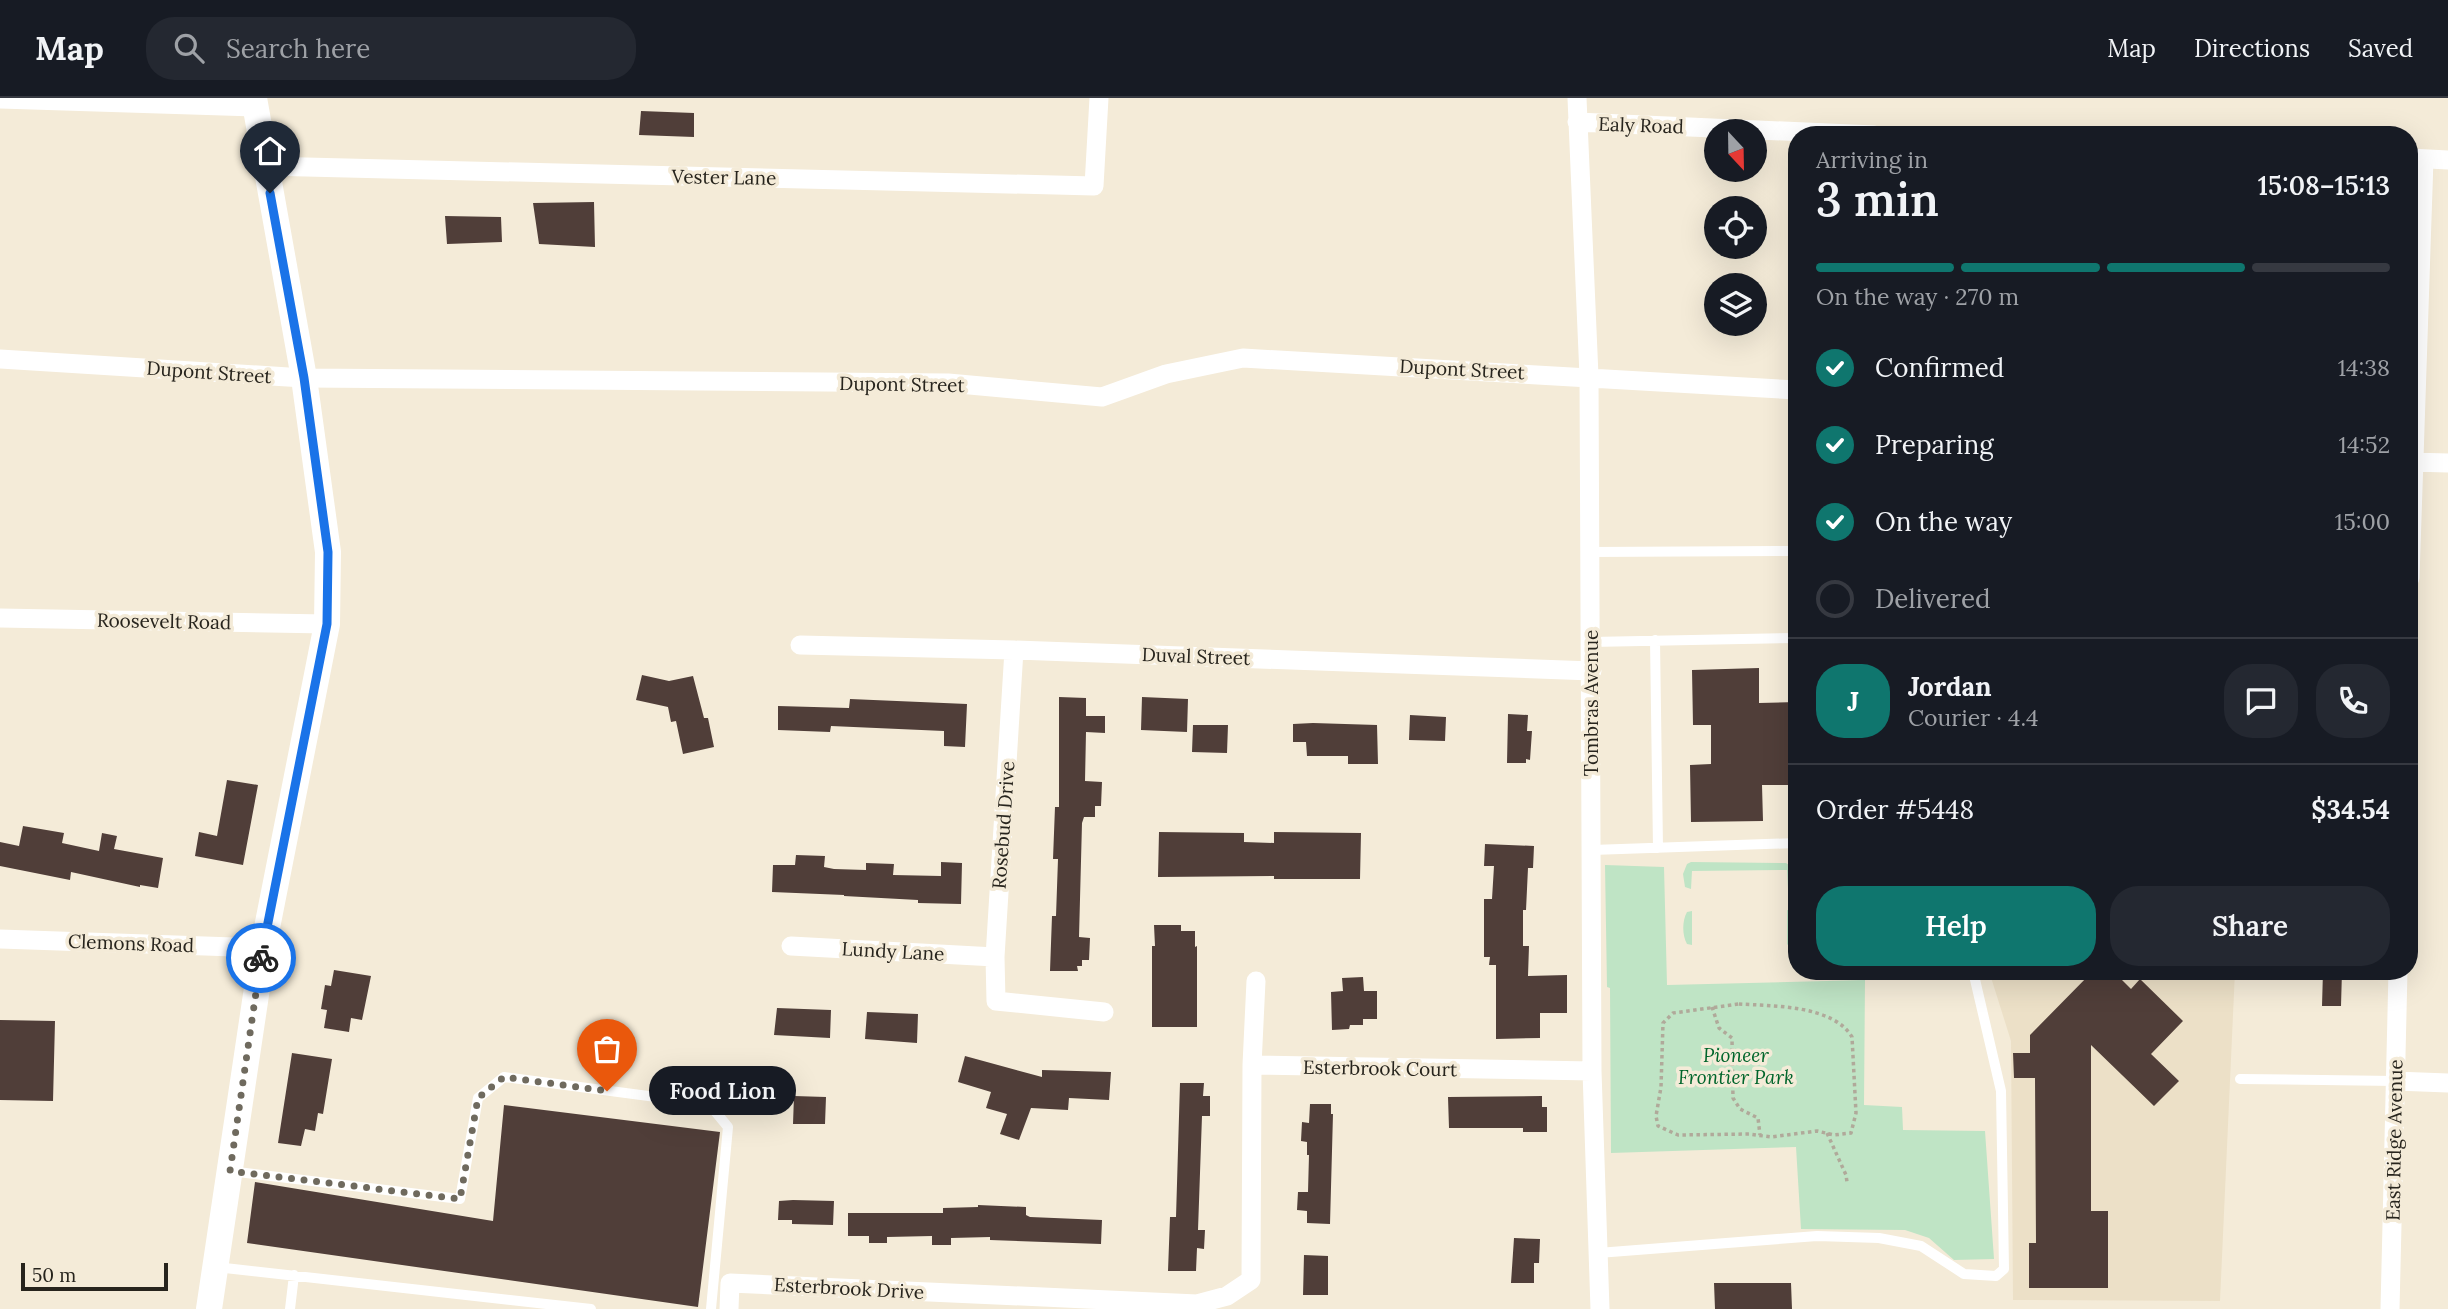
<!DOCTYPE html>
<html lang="en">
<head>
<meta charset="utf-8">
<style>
  :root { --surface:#171b24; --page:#242831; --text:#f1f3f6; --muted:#9ea1a6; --line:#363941; --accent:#0f766e }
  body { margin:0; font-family:Lora,serif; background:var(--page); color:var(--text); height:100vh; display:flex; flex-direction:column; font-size:26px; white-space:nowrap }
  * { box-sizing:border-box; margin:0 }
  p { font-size:23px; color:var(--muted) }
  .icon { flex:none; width:38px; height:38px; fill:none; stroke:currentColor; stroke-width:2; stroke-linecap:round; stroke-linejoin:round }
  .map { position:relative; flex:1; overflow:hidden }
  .panel { position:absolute; left:1788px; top:28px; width:630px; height:854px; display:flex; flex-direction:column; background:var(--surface); border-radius:28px; box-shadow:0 7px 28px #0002 }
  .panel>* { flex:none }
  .needle { width:46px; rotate:158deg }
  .fabs { position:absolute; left:1704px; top:21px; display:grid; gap:14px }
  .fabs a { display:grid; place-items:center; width:63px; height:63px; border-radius:50%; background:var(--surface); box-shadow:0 7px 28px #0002; font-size:35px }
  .scale { position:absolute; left:21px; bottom:18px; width:147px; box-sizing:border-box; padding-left:7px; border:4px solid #27241d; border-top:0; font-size:19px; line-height:24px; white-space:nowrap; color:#27241d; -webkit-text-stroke:5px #f4ebd8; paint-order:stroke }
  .pin { position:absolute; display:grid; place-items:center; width:60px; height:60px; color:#fff; margin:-72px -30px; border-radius:50% 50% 50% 0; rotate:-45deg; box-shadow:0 0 7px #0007 }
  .pin .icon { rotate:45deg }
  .courier { position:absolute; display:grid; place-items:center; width:70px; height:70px; margin:-35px; border:5px solid #1a73e8; border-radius:50%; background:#fff; color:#222; box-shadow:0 2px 9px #0007 }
  .bubble { position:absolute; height:49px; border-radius:24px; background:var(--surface); box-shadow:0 7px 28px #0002; font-size:23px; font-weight:600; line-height:49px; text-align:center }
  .headline em { font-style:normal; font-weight:600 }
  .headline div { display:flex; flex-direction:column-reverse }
  .headline { display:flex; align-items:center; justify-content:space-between; height:119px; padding:0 28px }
  h1 { font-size:46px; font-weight:600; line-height:52px }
  .bar { display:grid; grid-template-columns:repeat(4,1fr); gap:10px 7px; align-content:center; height:84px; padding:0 28px }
  .bar i { height:9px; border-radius:5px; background:var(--line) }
  .bar .selected { background:var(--accent) }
  .bar p { grid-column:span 4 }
  .line { display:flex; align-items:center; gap:18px; padding:0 28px; border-top:2px solid var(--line) }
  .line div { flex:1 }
  .round { display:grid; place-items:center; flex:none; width:74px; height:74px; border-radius:28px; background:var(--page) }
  ol { padding:0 28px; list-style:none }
  li { display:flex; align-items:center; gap:21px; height:77px }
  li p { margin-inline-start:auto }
  li .icon { padding:7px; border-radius:50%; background:var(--accent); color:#fff; stroke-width:4 }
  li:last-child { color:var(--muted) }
  li i { width:38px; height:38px; border:4px solid var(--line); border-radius:50% }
  .primary-button { display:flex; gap:14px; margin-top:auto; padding:14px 28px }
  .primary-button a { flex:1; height:80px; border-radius:28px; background:var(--accent); color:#fff; font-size:28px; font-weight:600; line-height:80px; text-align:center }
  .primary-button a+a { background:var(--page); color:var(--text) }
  header { display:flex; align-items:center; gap:42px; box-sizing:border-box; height:98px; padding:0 35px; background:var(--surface); border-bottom:2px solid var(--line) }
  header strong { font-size:33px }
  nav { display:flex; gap:38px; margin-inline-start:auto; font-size:24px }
  .search { width:490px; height:63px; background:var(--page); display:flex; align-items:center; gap:18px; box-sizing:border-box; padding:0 24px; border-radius:28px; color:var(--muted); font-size:26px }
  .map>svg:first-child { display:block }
  .built { fill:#ece0c7 }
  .green { fill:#bfe4c5 }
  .building { fill:#503e39 }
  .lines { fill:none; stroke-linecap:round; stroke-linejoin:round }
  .path { stroke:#b0a99a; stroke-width:3.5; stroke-dasharray:3.5 3.5; stroke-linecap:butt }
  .service { stroke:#fff; stroke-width:10 }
  .minor { stroke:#fff; stroke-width:19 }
  .secondary { stroke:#fff; stroke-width:26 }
  .done { stroke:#6f6a5e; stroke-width:7; stroke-dasharray:0 12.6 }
  .route { stroke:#1a73e8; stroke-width:9 }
  .labels { text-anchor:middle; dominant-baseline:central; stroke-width:7; stroke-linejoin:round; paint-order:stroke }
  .street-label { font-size:19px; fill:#27241d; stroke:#f4ebd8 }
  .park-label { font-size:19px; font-style:italic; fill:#00652b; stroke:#f4ebd8 }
</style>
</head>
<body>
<header>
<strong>Map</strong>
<div class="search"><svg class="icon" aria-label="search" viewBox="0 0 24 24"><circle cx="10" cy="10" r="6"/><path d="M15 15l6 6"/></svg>Search here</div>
<nav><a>Map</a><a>Directions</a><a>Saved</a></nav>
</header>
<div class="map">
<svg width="2448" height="1211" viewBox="0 0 2448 1211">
  <rect width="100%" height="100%" fill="#f4ebd8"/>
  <path class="built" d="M 1989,873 L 2235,873 L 2220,1203 L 2013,1202 L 2011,943 Z"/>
  <path class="green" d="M 1691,764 L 1786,765 L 1792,769 L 1796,779 L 1793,787 L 1788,791 L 1787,772 L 1692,773 L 1691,791 L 1685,789 L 1683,776 L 1687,766 Z
    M 1605,767 L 1664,769 L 1667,887 L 1865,882 L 1864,1007 L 1902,1009 L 1903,1032 L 1985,1033 L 1994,1161 L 1954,1162 L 1929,1140 L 1905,1132 L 1801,1131 L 1796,1049 L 1611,1055 L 1610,890 L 1607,889 Z
    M 1787,812 L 1792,813 L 1797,820 L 1797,838 L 1787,847 Z
    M 1692,813 L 1692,847 L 1687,846 C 1682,837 1682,823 1687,814 Z"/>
  <path class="building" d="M 641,13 L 694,15 L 694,39 L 639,37 Z
    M 594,104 L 595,149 L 539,146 L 533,105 Z
    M 445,118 L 501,119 L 502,144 L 447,146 Z
    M 1759,570 L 1759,605 L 1797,604 L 1797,687 L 1762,687 L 1763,723 L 1691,724 L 1690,667 L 1711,666 L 1711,627 L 1693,627 L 1692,572 Z
    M 642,577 L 669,583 L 693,578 L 704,620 L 708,620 L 714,649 L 683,656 L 676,623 L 671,624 L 668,609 L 636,602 Z
    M 1059,599 L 1086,600 L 1086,618 L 1105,618 L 1105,635 L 1086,634 L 1085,683 L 1102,684 L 1101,708 L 1095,708 L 1095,719 L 1084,719 L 1082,725 L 1079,839 L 1090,840 L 1089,862 L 1082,862 L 1082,868 L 1077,868 L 1078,873 L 1050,873 L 1052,818 L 1056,818 L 1058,761 L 1053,761 L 1055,709 L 1059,709 Z
    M 1142,599 L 1188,601 L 1187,634 L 1141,632 Z
    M 850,601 L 967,606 L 965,649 L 944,648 L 944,633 L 831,628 L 830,634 L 778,632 L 778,608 L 849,610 Z
    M 1508,616 L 1528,617 L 1527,633 L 1532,633 L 1530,662 L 1526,661 L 1526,665 L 1507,665 Z
    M 1410,617 L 1446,619 L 1445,643 L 1409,642 Z
    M 1313,625 L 1377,627 L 1378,666 L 1348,666 L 1348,658 L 1307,658 L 1306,644 L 1293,644 L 1293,626 Z
    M 1193,627 L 1228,627 L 1227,655 L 1192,654 Z
    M 227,682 L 258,687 L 243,767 L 195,758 L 199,734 L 217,738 Z
    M 23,728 L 64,735 L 62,745 L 99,753 L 102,735 L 117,738 L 114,751 L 163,760 L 158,790 L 140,787 L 140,789 L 71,774 L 70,782 L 0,768 L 0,744 L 19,748 Z
    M 1159,734 L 1244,735 L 1244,744 L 1274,745 L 1274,734 L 1361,735 L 1360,781 L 1274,781 L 1274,778 L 1158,779 Z
    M 1485,746 L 1534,748 L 1533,770 L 1528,770 L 1526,812 L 1523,812 L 1523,848 L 1529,848 L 1528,878 L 1567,877 L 1567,915 L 1540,915 L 1540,940 L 1496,941 L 1496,867 L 1489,867 L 1490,859 L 1484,859 L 1484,801 L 1492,801 L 1494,768 L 1484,768 Z
    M 796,757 L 825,758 L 824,769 L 834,771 L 866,772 L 866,765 L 894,766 L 893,777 L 941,778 L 941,764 L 962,765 L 961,806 L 918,805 L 918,802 L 844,798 L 844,797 L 772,794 L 773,767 L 795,767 Z
    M 1154,827 L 1181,827 L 1181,833 L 1195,833 L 1195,849 L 1197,848 L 1197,929 L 1152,929 L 1152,848 L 1155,848 Z
    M 334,872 L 371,878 L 362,922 L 351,920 L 349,934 L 324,930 L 327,912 L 321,911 L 325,887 L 331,888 Z
    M 2093,873 L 2113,873 L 2131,891 L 2140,881 L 2183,923 L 2151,956 L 2179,983 L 2154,1008 L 2091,947 L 2091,1113 L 2108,1113 L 2108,1190 L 2029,1190 L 2029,1145 L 2036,1145 L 2035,980 L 2014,980 L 2013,955 L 2030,955 L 2030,937 Z
    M 2323,873 L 2342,873 L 2341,908 L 2322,908 Z
    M 1363,879 L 1364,893 L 1377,893 L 1377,921 L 1363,921 L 1363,927 L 1350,927 L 1349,931 L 1332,932 L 1331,894 L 1343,893 L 1342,880 Z
    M 777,910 L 831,912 L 830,940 L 774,937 Z
    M 867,914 L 918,916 L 917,945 L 865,941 Z
    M 0,922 L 55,923 L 53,1003 L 0,1002 Z
    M 292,955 L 332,961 L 323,1016 L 318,1015 L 315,1033 L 305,1031 L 301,1048 L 278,1045 Z
    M 965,958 L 1042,979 L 1042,972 L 1111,974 L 1109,1002 L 1069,1000 L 1068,1012 L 1031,1010 L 1019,1042 L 1000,1036 L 1007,1016 L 986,1010 L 991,994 L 958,984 Z
    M 1180,985 L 1204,985 L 1203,998 L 1210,998 L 1210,1018 L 1202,1018 L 1198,1132 L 1205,1132 L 1204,1151 L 1197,1150 L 1196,1173 L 1168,1173 L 1170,1119 L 1176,1119 Z
    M 794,998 L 826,999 L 825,1026 L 793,1026 Z
    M 1542,998 L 1542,1009 L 1547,1009 L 1547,1034 L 1523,1034 L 1523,1030 L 1449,1030 L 1448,999 Z
    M 1310,1006 L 1331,1006 L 1331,1016 L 1333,1016 L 1330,1126 L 1307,1125 L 1307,1113 L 1297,1112 L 1298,1094 L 1308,1094 L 1309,1057 L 1307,1057 L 1307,1044 L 1301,1043 L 1302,1024 L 1309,1025 Z
    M 504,1007 L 720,1034 L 698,1209 L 247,1145 L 255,1084 L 493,1123 Z
    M 793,1102 L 834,1103 L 833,1127 L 792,1126 L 792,1122 L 778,1122 L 779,1103 Z
    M 978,1107 L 1026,1109 L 1026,1117 L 1030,1119 L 1102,1122 L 1101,1146 L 990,1142 L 990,1139 L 951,1140 L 951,1147 L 932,1147 L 932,1138 L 887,1139 L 887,1145 L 869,1145 L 869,1138 L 848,1138 L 848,1115 L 943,1115 L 943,1110 L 978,1109 Z
    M 1514,1140 L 1540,1141 L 1539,1165 L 1534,1165 L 1534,1185 L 1511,1185 Z
    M 1304,1157 L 1328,1158 L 1328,1197 L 1303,1197 Z
    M 1714,1185 L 1791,1185 L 1792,1211 L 1715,1211 Z"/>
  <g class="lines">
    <path class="path" d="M 1739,906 C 1773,908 1833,907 1852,939 L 1856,1015 L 1851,1035 L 1834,1037 L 1817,1033 L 1771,1039 L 1749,1036 L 1678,1037 L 1658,1028 L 1656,1018 L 1661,989 L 1663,925 L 1673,915 Z
      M 1712,909 L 1719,930 L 1732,940 L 1733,1000 L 1740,1011 L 1758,1020 L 1760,1037
      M 1827,1035 L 1846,1077 L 1847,1084"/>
    <path class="service" d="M 1590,454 L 1797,453
      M 1655,542 L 1658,750
      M 1591,544 L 1797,540
      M 1592,752 L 1797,745
      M 2240,981 L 2395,983
      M 230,1073 L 460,1101 L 478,1000 L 504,979 L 709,1006 L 728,1029 L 711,1211
      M 1598,1155 L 1817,1138 L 1879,1140 L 1921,1148 L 1964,1176 L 1996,1178 L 2004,1171 L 2001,993 L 1973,873
      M 216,1169 L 591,1211
      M 290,1211 L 294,1177"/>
    <path class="minor" d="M 1577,0 L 1589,278 L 1592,973 L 1600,1211
      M 0,1 L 255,9
      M 1577,24 L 1874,37
      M 2410,60 L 2448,62
      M 265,68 L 1094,88 L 1099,0
      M 0,261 L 304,280 L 948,285 L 1102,299 L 1166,276 L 1243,260 L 1797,292
      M 2410,364 L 2448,365
      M 2410,480 L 2424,61
      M 0,520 L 327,526
      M 800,547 L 1014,552 L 1592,573
      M 1014,552 L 995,859 L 996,903 L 1104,914
      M 0,841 L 263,850
      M 791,848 L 995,859
      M 1252,967 L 1592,973
      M 2395,983 L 2448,985
      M 729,1211 L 730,1185 L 1197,1206 L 1227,1198 L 1251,1182 L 1252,967 L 1256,883
      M 2390,1211 L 2398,873"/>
    <path class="secondary" d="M 209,1211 L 263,850 L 327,526 L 328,454 L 304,280 L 254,0"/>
  </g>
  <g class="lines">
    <path class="done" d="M 261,860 L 230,1073 L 460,1101 L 478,1000 L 504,979 L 607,993"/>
    <path class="route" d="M 261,860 L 327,526 L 328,454 L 304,280 L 270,95"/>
  </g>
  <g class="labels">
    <g class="street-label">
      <text transform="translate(1641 27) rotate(2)">Ealy Road</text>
      <text transform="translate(724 79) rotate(1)">Vester Lane</text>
      <text transform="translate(1462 271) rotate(3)">Dupont Street</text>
      <text transform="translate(209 274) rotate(4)">Dupont Street</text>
      <text transform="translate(902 286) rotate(1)">Dupont Street</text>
      <text transform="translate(164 523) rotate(1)">Roosevelt Road</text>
      <text transform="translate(1196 558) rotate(2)">Duval Street</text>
      <text transform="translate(1591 605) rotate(-90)">Tombras Avenue</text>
      <text transform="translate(1003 727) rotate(-86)">Rosebud Drive</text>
      <text transform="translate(131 845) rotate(2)">Clemons Road</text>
      <text transform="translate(893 853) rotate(3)">Lundy Lane</text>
      <text transform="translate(1380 970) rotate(1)">Esterbrook Court</text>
      <text transform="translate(2394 1042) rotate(-89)">East Ridge Avenue</text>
      <text transform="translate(849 1190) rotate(3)">Esterbrook Drive</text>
    </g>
    <g class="park-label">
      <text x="1736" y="957">Pioneer<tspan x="1736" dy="22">Frontier Park</tspan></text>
    </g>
  </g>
</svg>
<div class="fabs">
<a><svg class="needle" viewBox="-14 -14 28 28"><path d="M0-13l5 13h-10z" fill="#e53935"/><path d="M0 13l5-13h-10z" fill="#9ea1a6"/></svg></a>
<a><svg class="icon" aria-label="locate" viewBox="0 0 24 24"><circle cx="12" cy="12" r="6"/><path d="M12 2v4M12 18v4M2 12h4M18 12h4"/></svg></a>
<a><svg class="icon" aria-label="layers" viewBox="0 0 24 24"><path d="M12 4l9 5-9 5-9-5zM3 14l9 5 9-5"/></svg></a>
</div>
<div class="scale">50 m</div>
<div class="pin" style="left:607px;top:993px;background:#ea580c"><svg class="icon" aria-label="bag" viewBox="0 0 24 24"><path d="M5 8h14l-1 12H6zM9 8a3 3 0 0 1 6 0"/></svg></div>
<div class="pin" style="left:270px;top:95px;background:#1f2937"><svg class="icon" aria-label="home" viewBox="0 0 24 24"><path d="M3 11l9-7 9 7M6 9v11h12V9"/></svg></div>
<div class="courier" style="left:261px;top:860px"><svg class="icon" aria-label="bike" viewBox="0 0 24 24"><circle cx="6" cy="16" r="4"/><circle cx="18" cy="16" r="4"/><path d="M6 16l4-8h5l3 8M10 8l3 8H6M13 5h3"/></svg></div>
<div class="bubble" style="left:649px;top:968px;width:147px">Food Lion</div>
<section class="panel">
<div class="headline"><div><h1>3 min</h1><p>Arriving in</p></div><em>15:08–15:13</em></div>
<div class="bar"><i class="selected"></i><i class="selected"></i><i class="selected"></i><i></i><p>On the way · 270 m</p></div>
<ol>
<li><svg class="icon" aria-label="check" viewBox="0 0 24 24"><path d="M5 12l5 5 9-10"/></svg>Confirmed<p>14:38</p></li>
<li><svg class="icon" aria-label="check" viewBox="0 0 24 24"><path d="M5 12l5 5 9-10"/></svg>Preparing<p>14:52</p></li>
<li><svg class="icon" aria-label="check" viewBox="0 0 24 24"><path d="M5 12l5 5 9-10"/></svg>On the way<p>15:00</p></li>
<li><i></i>Delivered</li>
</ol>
<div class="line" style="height:126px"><b class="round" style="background:var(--accent);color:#fff">J</b><div><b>Jordan</b><p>Courier · 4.4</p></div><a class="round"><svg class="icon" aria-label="chat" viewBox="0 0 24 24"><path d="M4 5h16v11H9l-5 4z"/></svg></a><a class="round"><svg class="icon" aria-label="phone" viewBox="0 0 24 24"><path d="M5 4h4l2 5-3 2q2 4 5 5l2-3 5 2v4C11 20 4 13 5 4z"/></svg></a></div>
<div class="line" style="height:91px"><div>Order #5448</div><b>$34.54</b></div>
<div class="primary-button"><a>Help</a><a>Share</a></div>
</section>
</div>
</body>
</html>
